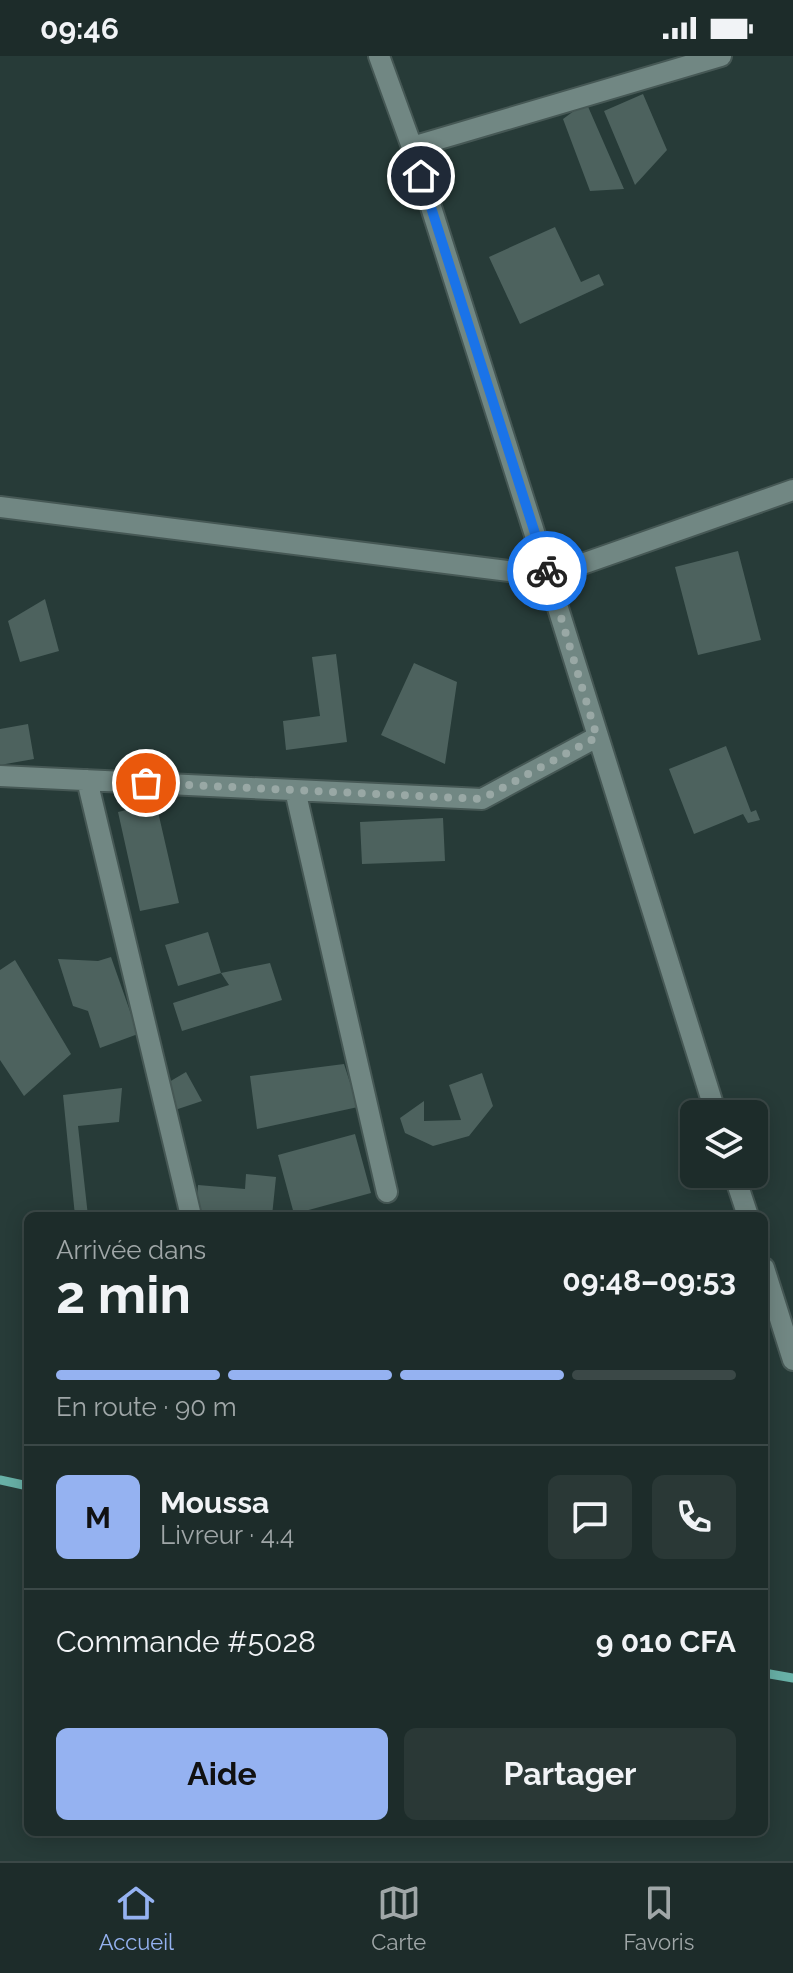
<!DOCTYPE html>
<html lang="fr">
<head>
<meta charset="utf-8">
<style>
  :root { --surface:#1d2c2a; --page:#2a3836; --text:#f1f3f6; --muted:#a0a7a8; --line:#3b4847; --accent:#95b2f1 }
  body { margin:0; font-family:Raleway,sans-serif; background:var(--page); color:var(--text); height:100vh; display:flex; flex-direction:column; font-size:30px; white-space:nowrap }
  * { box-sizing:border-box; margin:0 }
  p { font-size:26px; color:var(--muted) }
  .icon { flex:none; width:44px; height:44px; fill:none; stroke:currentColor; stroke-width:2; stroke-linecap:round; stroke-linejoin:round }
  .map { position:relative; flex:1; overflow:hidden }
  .drawer { position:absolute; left:24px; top:1156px; width:744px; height:624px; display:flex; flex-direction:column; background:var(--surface); border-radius:12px; box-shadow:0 4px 20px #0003,0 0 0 2px var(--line) }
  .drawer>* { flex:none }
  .controls { position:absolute; left:680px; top:1044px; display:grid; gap:16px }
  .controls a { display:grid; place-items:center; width:88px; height:88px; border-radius:12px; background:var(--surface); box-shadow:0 4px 20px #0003,0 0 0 2px var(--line); font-size:40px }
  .pin { position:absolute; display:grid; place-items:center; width:68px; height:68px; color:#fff; margin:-34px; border:4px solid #fff; border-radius:50%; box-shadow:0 2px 8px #0007 }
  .courier { position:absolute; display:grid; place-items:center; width:80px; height:80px; margin:-40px; border:6px solid #1a73e8; border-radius:50%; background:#fff; color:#222; box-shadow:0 2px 10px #0007 }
  .overview em { font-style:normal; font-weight:700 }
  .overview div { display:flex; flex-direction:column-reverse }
  .overview { display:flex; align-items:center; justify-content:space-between; height:136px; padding:0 32px }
  h1 { font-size:52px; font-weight:700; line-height:60px }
  .bar { display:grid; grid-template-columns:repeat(4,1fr); gap:12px 8px; align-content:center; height:96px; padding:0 32px }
  .bar i { height:10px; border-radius:6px; background:var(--line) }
  .bar .on { background:var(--accent) }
  .bar p { grid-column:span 4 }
  .line { display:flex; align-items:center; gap:20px; padding:0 32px; border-top:2px solid var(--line) }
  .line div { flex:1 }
  .round { display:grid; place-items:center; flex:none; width:84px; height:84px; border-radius:12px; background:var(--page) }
  .primary-button { display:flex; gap:16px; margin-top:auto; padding:16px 32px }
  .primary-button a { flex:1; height:92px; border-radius:12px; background:var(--accent); color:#111; font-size:32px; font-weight:700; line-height:92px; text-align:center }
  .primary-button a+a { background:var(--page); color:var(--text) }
  .status { display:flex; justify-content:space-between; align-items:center; height:56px; padding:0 40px; background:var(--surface); direction:ltr }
  .status svg { height:22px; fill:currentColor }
  .tabs { display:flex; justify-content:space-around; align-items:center; height:112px; border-top:2px solid var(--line); background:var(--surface); font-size:22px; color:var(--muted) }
  .tabs a { display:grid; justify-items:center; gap:4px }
  .tabs .on { color:var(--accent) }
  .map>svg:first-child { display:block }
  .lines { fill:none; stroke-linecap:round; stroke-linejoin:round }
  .stream { stroke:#68b1a7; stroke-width:9 }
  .building { fill:#4d625e }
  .minor-casing { stroke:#465855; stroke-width:24 }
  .minor { stroke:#718783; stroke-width:20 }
  .done { stroke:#99a8a5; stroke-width:8; stroke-dasharray:0 14.4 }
  .route { stroke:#1a73e8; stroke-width:10 }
</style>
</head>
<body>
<div class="status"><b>09:46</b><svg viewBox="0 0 49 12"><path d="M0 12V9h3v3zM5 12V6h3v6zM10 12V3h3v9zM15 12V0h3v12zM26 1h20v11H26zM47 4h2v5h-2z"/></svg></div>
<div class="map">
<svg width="793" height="1805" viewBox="0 0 793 1805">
  <rect width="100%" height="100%" fill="#273b38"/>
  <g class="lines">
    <path class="stream" d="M 0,1424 L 28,1430
      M 764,1617 L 793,1622"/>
  </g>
  <path class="building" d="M 643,38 L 667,94 L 635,129 L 604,55 Z
    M 586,46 L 624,133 L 590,135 L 563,63 Z
    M 555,171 L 581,226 L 599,218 L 604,229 L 520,268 L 489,201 Z
    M 738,495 L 761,584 L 698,599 L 675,511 Z
    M 45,543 L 59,595 L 20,606 L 8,565 Z
    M 336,598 L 347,686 L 286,694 L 283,665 L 320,660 L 312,601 Z
    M 414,607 L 457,626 L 445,708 L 381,679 Z
    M 28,668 L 34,703 L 0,709 L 0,673 Z
    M 726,690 L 751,756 L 756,754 L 760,764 L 748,767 L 743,758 L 694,778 L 669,713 Z
    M 156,747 L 179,847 L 140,855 L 118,756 Z
    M 443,762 L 445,805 L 362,808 L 360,766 Z
    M 208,876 L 221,917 L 178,930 L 165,889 Z
    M 111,901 L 138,978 L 100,992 L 88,955 L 73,950 L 58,903 L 98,905 Z
    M 15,904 L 71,998 L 24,1040 L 0,1004 L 0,914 Z
    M 270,907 L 282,944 L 182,975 L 173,947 L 229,929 L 221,917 Z
    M 344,1008 L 358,1051 L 257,1073 L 250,1020 Z
    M 186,1016 L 202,1045 L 175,1054 L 169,1026 Z
    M 482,1017 L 493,1050 L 469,1080 L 433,1090 L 405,1077 L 400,1062 L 424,1045 L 424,1065 L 461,1064 L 449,1029 Z
    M 122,1032 L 119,1066 L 78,1070 L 88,1160 L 75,1160 L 63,1039 Z
    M 355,1078 L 371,1137 L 294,1158 L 278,1099 Z
    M 246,1118 L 276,1121 L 272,1160 L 196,1155 L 198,1129 L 245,1133 Z"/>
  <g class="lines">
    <defs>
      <path id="minor" d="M 379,0 L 412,91 L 548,520 L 793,434
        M 412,91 L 721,0
        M 0,451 L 548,520 L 716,1058
        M 0,720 L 482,743 L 597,681
        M 87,724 L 191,1160
        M 295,734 L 387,1136
        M 734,1118 L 748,1160
        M 764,1212 L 793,1304"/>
    </defs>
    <use href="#minor" class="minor-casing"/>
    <use href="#minor" class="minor"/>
  </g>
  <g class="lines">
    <path class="done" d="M 146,727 L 482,743 L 597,681 L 547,515"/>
    <path class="route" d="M 421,120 L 547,515"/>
  </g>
</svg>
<div class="controls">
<a><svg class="icon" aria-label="layers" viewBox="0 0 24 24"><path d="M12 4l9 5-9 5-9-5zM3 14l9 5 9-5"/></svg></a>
</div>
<div class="pin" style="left:146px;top:727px;background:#ea580c"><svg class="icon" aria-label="bag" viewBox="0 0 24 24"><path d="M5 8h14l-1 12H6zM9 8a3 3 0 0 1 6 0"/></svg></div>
<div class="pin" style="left:421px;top:120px;background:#1f2937"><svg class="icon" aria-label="home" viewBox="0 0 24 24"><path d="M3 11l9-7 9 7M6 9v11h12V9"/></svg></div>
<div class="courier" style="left:547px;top:515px"><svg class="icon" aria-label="bike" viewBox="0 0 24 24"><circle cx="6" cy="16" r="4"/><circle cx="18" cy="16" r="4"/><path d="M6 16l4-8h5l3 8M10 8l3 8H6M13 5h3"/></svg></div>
<section class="drawer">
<div class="overview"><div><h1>2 min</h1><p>Arrivée dans</p></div><em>09:48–09:53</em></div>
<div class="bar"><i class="on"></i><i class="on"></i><i class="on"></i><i></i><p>En route · 90 m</p></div>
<div class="line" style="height:144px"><b class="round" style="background:var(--accent);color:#111">M</b><div><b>Moussa</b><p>Livreur · 4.4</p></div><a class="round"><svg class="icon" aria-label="chat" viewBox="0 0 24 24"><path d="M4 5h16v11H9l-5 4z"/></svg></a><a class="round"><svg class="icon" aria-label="phone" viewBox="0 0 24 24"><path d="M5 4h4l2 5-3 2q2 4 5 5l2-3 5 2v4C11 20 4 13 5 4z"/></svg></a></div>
<div class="line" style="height:104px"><div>Commande #5028</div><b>9 010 CFA</b></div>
<div class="primary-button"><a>Aide</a><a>Partager</a></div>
</section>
</div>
<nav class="tabs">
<a class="on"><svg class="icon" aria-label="home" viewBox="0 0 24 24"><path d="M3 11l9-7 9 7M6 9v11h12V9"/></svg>Accueil</a>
<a><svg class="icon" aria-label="map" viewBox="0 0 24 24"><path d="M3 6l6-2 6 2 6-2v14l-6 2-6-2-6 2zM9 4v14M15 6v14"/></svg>Carte</a>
<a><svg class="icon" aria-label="saved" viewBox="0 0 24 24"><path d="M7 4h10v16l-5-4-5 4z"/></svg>Favoris</a>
</nav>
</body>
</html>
